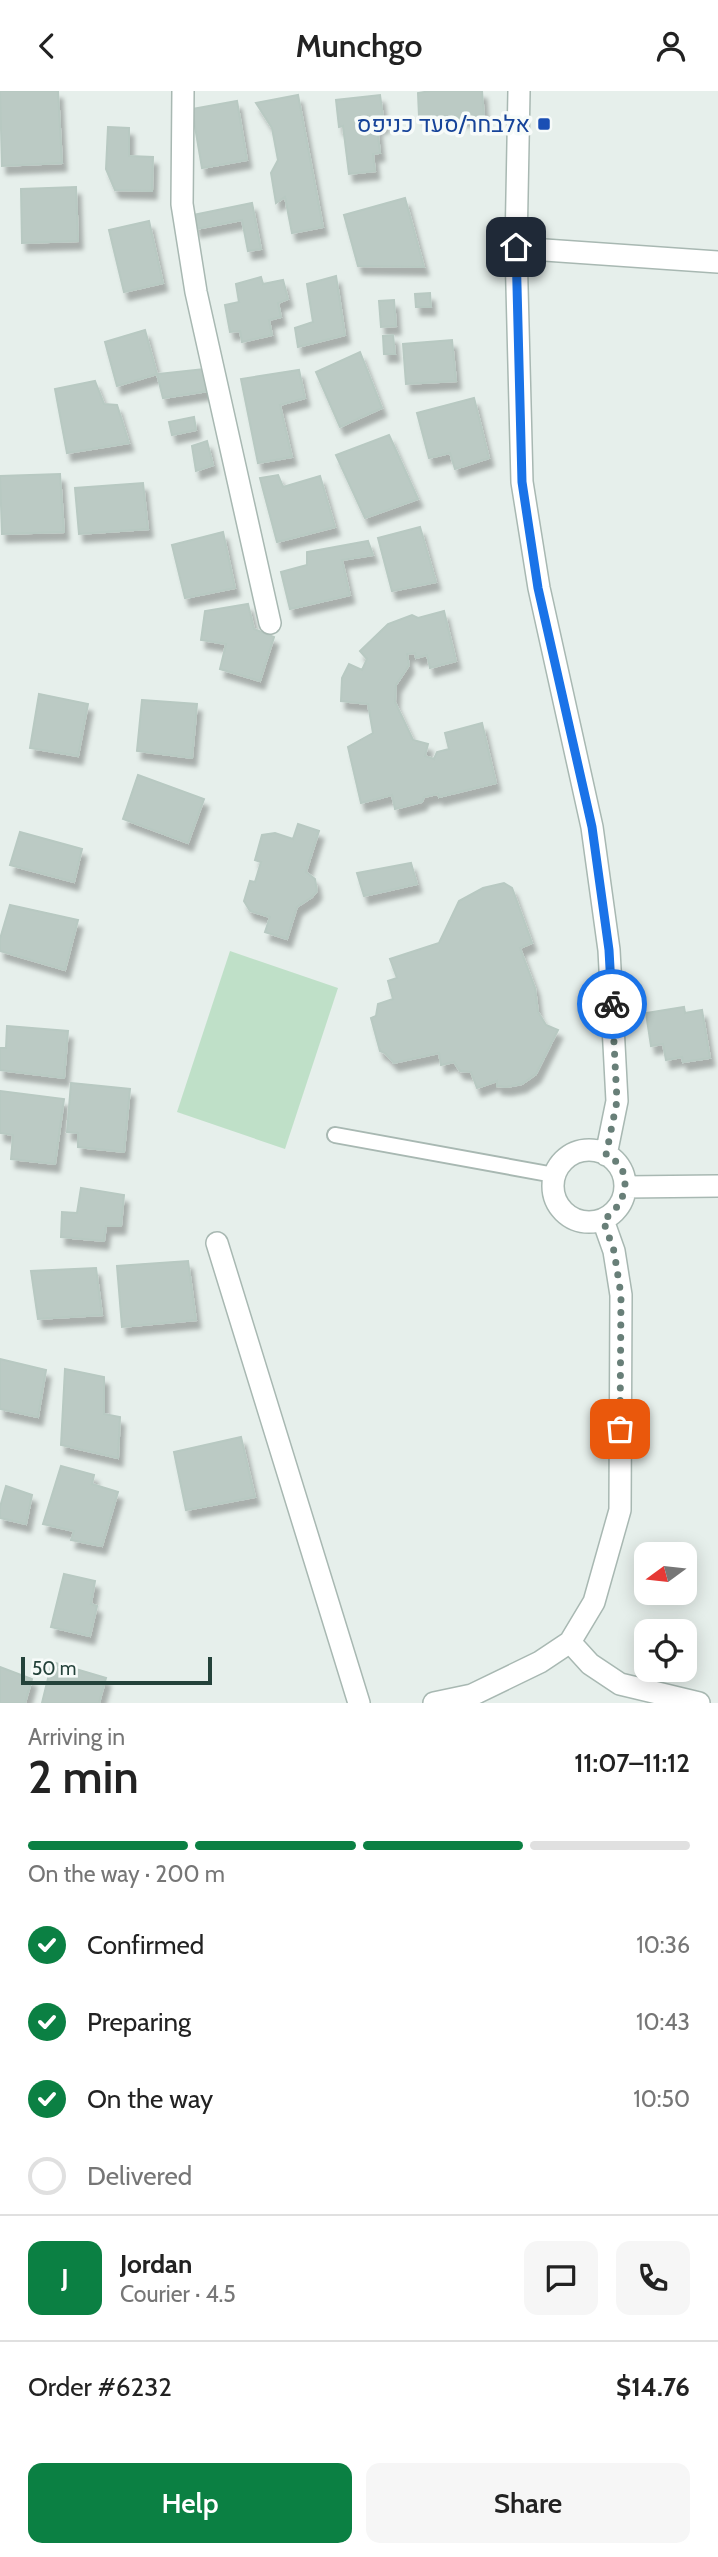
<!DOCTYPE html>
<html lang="en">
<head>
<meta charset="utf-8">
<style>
  :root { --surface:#fff; --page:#f6f6f6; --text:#222; --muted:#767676; --line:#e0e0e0; --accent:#0b8043 }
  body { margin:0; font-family:Cabin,Heebo,sans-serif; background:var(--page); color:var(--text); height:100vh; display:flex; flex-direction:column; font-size:26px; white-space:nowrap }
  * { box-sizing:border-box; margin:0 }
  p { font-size:23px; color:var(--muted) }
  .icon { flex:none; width:38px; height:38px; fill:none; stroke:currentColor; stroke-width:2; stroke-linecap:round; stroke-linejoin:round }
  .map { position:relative; height:1612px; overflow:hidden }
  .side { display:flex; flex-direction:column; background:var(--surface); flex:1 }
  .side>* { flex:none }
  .needle { width:46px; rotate:255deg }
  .tools { position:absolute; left:634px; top:1451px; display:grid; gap:14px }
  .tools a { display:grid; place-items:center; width:63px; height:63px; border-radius:14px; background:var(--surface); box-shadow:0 4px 18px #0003; font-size:35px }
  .scale { position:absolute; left:21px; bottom:18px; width:191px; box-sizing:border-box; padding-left:7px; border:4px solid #24423a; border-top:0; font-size:19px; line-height:24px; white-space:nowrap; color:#24423a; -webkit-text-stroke:5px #f7fbf9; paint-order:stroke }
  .pin { position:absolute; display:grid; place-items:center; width:60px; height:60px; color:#fff; margin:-30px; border-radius:14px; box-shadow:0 4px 10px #0006 }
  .courier { position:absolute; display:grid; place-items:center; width:70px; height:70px; margin:-35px; border:5px solid #1a73e8; border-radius:50%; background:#fff; color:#222; box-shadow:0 2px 9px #0007 }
  .headline em { font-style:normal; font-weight:600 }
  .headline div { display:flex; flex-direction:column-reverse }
  .headline { display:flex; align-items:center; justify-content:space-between; height:119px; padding:0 28px }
  h1 { font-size:46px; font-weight:600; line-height:52px }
  .bar { display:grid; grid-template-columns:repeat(4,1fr); gap:10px 7px; align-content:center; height:84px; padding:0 28px }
  .bar i { height:9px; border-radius:5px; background:var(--line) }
  .bar .current { background:var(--accent) }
  .bar p { grid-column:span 4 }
  .line { display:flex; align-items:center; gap:18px; padding:0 28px; border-top:2px solid var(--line) }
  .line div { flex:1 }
  .round { display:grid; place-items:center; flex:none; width:74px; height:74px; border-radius:14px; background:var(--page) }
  ol { padding:0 28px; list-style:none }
  li { display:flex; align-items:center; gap:21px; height:77px }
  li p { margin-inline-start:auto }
  li .icon { padding:7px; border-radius:50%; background:var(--accent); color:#fff; stroke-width:4 }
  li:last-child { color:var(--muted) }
  li i { width:38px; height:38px; border:4px solid var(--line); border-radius:50% }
  .primary-button { display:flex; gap:14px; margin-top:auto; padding:14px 28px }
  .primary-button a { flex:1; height:80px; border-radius:14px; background:var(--accent); color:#fff; font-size:28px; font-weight:600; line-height:80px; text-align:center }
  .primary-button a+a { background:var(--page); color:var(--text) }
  header { display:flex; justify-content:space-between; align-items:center; height:91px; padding:0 28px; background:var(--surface); font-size:32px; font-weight:600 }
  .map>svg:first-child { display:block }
  .green { fill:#bfe0c8 }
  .building { fill:#bbcac4; stroke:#b8c9c2; stroke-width:2; filter:url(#shadow) }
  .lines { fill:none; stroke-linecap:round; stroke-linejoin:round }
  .service-casing { stroke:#a8b8b2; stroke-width:18 }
  .minor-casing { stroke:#a8b8b2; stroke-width:24 }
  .service { stroke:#fff; stroke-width:14 }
  .minor { stroke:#fff; stroke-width:21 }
  .done { stroke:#687f78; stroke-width:7; stroke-dasharray:0 12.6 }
  .route { stroke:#1a73e8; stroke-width:9 }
  .transit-dot { fill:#1a4fb4; stroke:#f7fbf9; stroke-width:2.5 }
  .labels { text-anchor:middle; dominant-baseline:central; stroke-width:7; stroke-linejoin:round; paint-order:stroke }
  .transit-label { font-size:23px; fill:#164399; stroke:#f7fbf9; text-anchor:end }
</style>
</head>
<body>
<header><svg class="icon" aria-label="back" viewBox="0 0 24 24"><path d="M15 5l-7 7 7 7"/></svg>Munchgo<svg class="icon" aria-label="person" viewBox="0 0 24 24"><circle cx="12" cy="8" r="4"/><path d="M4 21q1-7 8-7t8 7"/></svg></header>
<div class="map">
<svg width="718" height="1612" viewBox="0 0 718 1612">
  <defs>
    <filter id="shadow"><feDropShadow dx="4.5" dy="8" stdDeviation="2" flood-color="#0004"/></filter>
  </defs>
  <rect width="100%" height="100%" fill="#e6efeb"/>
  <path class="green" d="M 230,860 L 338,897 L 285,1058 L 177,1021 Z"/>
  <path class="building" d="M 0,0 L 58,0 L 62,72 L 2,75 Z
    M 430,0 L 482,0 L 484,26 L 431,29 L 430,25 L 419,25 L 418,2 Z
    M 298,4 L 323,136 L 292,142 L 285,106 L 276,112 L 271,82 L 278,69 L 272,37 L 256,12 Z
    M 380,4 L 384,34 L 377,35 L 380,62 L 373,63 L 375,80 L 349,83 L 343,35 L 339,36 L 336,9 Z
    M 237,10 L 247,69 L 202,77 L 192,18 Z
    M 108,36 L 129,37 L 129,65 L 153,66 L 152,100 L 115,99 L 106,78 Z
    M 76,96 L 78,150 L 22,152 L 21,98 Z
    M 405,107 L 424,176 L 358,175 L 344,124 Z
    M 252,112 L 261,158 L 248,160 L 242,129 L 196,138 L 193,124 Z
    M 149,130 L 163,192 L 124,201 L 109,139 Z
    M 336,185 L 345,244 L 298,256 L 295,237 L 313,231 L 307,193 Z
    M 261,186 L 263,193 L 283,189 L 288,208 L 278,212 L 281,226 L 269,229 L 272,244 L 242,251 L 240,240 L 230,241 L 225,214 L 239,211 L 236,193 Z
    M 430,202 L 431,216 L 416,216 L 415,203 Z
    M 394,209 L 396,235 L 381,236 L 379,210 Z
    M 145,239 L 157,283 L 117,295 L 105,251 Z
    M 393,244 L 395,263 L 384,263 L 383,245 Z
    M 452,249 L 456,290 L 406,293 L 403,253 Z
    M 360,261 L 382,317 L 340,336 L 316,281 Z
    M 204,278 L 209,300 L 163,307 L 157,283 Z
    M 299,279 L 305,307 L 280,314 L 292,366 L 258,372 L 241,288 Z
    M 95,290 L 104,313 L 117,314 L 129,352 L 67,362 L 55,298 Z
    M 474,307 L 489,367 L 455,378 L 450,362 L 429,367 L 417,322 Z
    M 194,326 L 196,339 L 172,344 L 169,331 Z
    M 389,344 L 418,408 L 365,427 L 336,364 Z
    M 207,350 L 213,374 L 196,380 L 192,355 Z
    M 60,383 L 64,441 L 2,443 L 0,385 Z
    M 278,384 L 283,396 L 320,385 L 335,436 L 277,451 L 260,387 Z
    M 143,392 L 148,438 L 79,443 L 75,397 Z
    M 420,436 L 436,491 L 392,500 L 378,447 Z
    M 223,441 L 235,497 L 185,507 L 172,454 Z
    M 368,450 L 373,464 L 342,469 L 350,504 L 290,518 L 281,481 L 307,474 L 307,461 Z
    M 248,513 L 254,538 L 274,546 L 260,590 L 220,578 L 226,553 L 201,549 L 205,520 Z
    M 444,520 L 456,570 L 430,577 L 427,564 L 416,567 L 415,562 L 407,563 L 409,574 L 396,594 L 395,611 L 413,649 L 428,653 L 425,665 L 434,668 L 437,661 L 449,658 L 445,642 L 482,632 L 496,692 L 439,706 L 438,703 L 424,706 L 422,711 L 395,718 L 392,704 L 361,712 L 348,656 L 373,642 L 368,613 L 341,610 L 342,587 L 349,573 L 362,579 L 367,568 L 360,560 L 388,533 L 412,524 L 418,527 Z
    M 39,603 L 88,613 L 78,665 L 30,657 Z
    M 142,609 L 197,613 L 192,667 L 137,660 Z
    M 138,684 L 204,708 L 188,752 L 123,728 Z
    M 298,733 L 319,740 L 306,781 L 315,788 L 317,800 L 312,806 L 297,816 L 287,848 L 265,841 L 270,826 L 250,820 L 244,810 L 250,790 L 255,791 L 261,771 L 255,769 L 262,744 L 275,742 L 293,748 Z
    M 20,741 L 82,758 L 74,791 L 10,774 Z
    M 411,772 L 417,793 L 364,805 L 357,782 Z
    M 504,792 L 512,797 L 532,852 L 520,857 L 535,897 L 538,921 L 546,934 L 558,939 L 536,983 L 522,993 L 507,996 L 497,995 L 497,990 L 477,997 L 471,981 L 460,980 L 454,971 L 441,974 L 439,962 L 394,972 L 385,962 L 380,960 L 371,927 L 376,925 L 378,913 L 393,908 L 388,890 L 397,887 L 390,868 L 439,852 L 459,810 L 483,797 Z
    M 10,814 L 78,829 L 65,879 L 0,860 L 0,848 Z
    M 684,916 L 685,922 L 702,919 L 710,967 L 683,971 L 682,966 L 666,969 L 663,953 L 651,955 L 646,922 Z
    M 7,935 L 68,940 L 64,987 L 0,979 L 0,957 L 6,957 Z
    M 71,992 L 130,998 L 124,1061 L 78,1056 L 78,1042 L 67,1041 Z
    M 0,1000 L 64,1008 L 55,1073 L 11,1068 L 13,1044 L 0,1042 Z
    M 81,1097 L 124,1104 L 121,1135 L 106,1135 L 104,1150 L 61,1146 L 62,1121 L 77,1122 Z
    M 188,1170 L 196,1229 L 122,1236 L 117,1175 Z
    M 96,1177 L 102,1224 L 38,1228 L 31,1180 Z
    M 0,1268 L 46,1279 L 38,1326 L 0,1318 Z
    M 65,1278 L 104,1286 L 104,1323 L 120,1326 L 118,1367 L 61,1354 Z
    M 241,1346 L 255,1406 L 186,1419 L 174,1361 Z
    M 61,1375 L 94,1384 L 92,1393 L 118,1401 L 102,1455 L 71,1449 L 74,1440 L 43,1433 Z
    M 6,1395 L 32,1404 L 26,1433 L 0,1427 L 0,1416 Z
    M 64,1483 L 95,1490 L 91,1513 L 97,1515 L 90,1545 L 51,1536 Z
    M 52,1571 L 106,1587 L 99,1612 L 42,1612 Z
    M 0,1576 L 32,1588 L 25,1612 L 0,1612 Z"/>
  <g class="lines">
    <defs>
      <path id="service" d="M 335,1044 L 554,1084"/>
      <path id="minor" d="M 183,0 L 182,113 L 196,201 L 270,532
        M 519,0 L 516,157 L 522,391 L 539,497 L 592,736 L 609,859 L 617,1010 L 606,1064
        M 516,157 L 718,171
        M553 1095a36 36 0 1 1 72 0a36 36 0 1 1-72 0Z
        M 625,1096 L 718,1095
        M 217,1152 L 359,1612
        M 570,1551 L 590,1573 L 620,1593 L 699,1612
        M 434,1612 L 472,1604 L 540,1571 L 570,1551 L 594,1511 L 620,1419 L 621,1204 L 614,1160 L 603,1129"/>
    </defs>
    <use href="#service" class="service-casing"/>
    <use href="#minor" class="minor-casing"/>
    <use href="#service" class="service"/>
    <use href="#minor" class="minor"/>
  </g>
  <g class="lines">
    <path class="done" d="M 612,913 L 617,1010 L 606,1064 C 636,1078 627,1114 603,1129 L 614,1160 L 621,1204 L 620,1338"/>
    <path class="route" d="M 516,156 L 522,391 L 538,497 L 592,736 L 609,859 L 612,913"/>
  </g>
  <rect class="transit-dot" x="537" y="26" width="14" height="14" rx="3.5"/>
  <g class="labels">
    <g class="transit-label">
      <text x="530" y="33">אלבחר/סעד כניפס</text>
    </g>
  </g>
</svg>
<div class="tools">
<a><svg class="needle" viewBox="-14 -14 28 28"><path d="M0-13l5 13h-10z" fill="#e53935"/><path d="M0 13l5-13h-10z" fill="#767676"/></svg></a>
<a><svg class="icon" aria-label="locate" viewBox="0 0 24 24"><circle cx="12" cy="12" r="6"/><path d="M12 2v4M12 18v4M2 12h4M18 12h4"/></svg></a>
</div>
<div class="scale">50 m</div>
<div class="pin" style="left:620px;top:1338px;background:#ea580c"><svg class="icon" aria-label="bag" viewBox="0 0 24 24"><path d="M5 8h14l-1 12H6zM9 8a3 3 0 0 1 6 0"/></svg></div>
<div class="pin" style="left:516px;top:156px;background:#1f2937"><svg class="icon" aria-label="home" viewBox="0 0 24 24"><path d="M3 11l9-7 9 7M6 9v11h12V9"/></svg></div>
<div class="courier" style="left:612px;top:913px"><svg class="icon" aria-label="bike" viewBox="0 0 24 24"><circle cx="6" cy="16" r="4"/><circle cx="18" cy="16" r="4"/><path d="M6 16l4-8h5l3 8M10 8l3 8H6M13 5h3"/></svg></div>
</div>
<section class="side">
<div class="headline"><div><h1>2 min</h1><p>Arriving in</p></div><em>11:07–11:12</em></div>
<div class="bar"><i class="current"></i><i class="current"></i><i class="current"></i><i></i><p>On the way · 200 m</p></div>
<ol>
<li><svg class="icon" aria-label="check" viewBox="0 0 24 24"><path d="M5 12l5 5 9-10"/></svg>Confirmed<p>10:36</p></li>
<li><svg class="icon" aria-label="check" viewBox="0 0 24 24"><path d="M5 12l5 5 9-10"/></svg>Preparing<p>10:43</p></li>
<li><svg class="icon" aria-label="check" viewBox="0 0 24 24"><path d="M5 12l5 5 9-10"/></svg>On the way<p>10:50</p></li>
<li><i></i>Delivered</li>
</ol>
<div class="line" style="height:126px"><b class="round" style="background:var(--accent);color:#fff">J</b><div><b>Jordan</b><p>Courier · 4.5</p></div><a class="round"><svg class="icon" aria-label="chat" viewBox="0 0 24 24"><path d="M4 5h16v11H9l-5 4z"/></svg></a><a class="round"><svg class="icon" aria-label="phone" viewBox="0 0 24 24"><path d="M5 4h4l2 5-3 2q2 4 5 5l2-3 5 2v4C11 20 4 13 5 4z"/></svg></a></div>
<div class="line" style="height:91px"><div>Order #6232</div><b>$14.76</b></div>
<div class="primary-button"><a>Help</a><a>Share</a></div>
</section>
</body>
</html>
